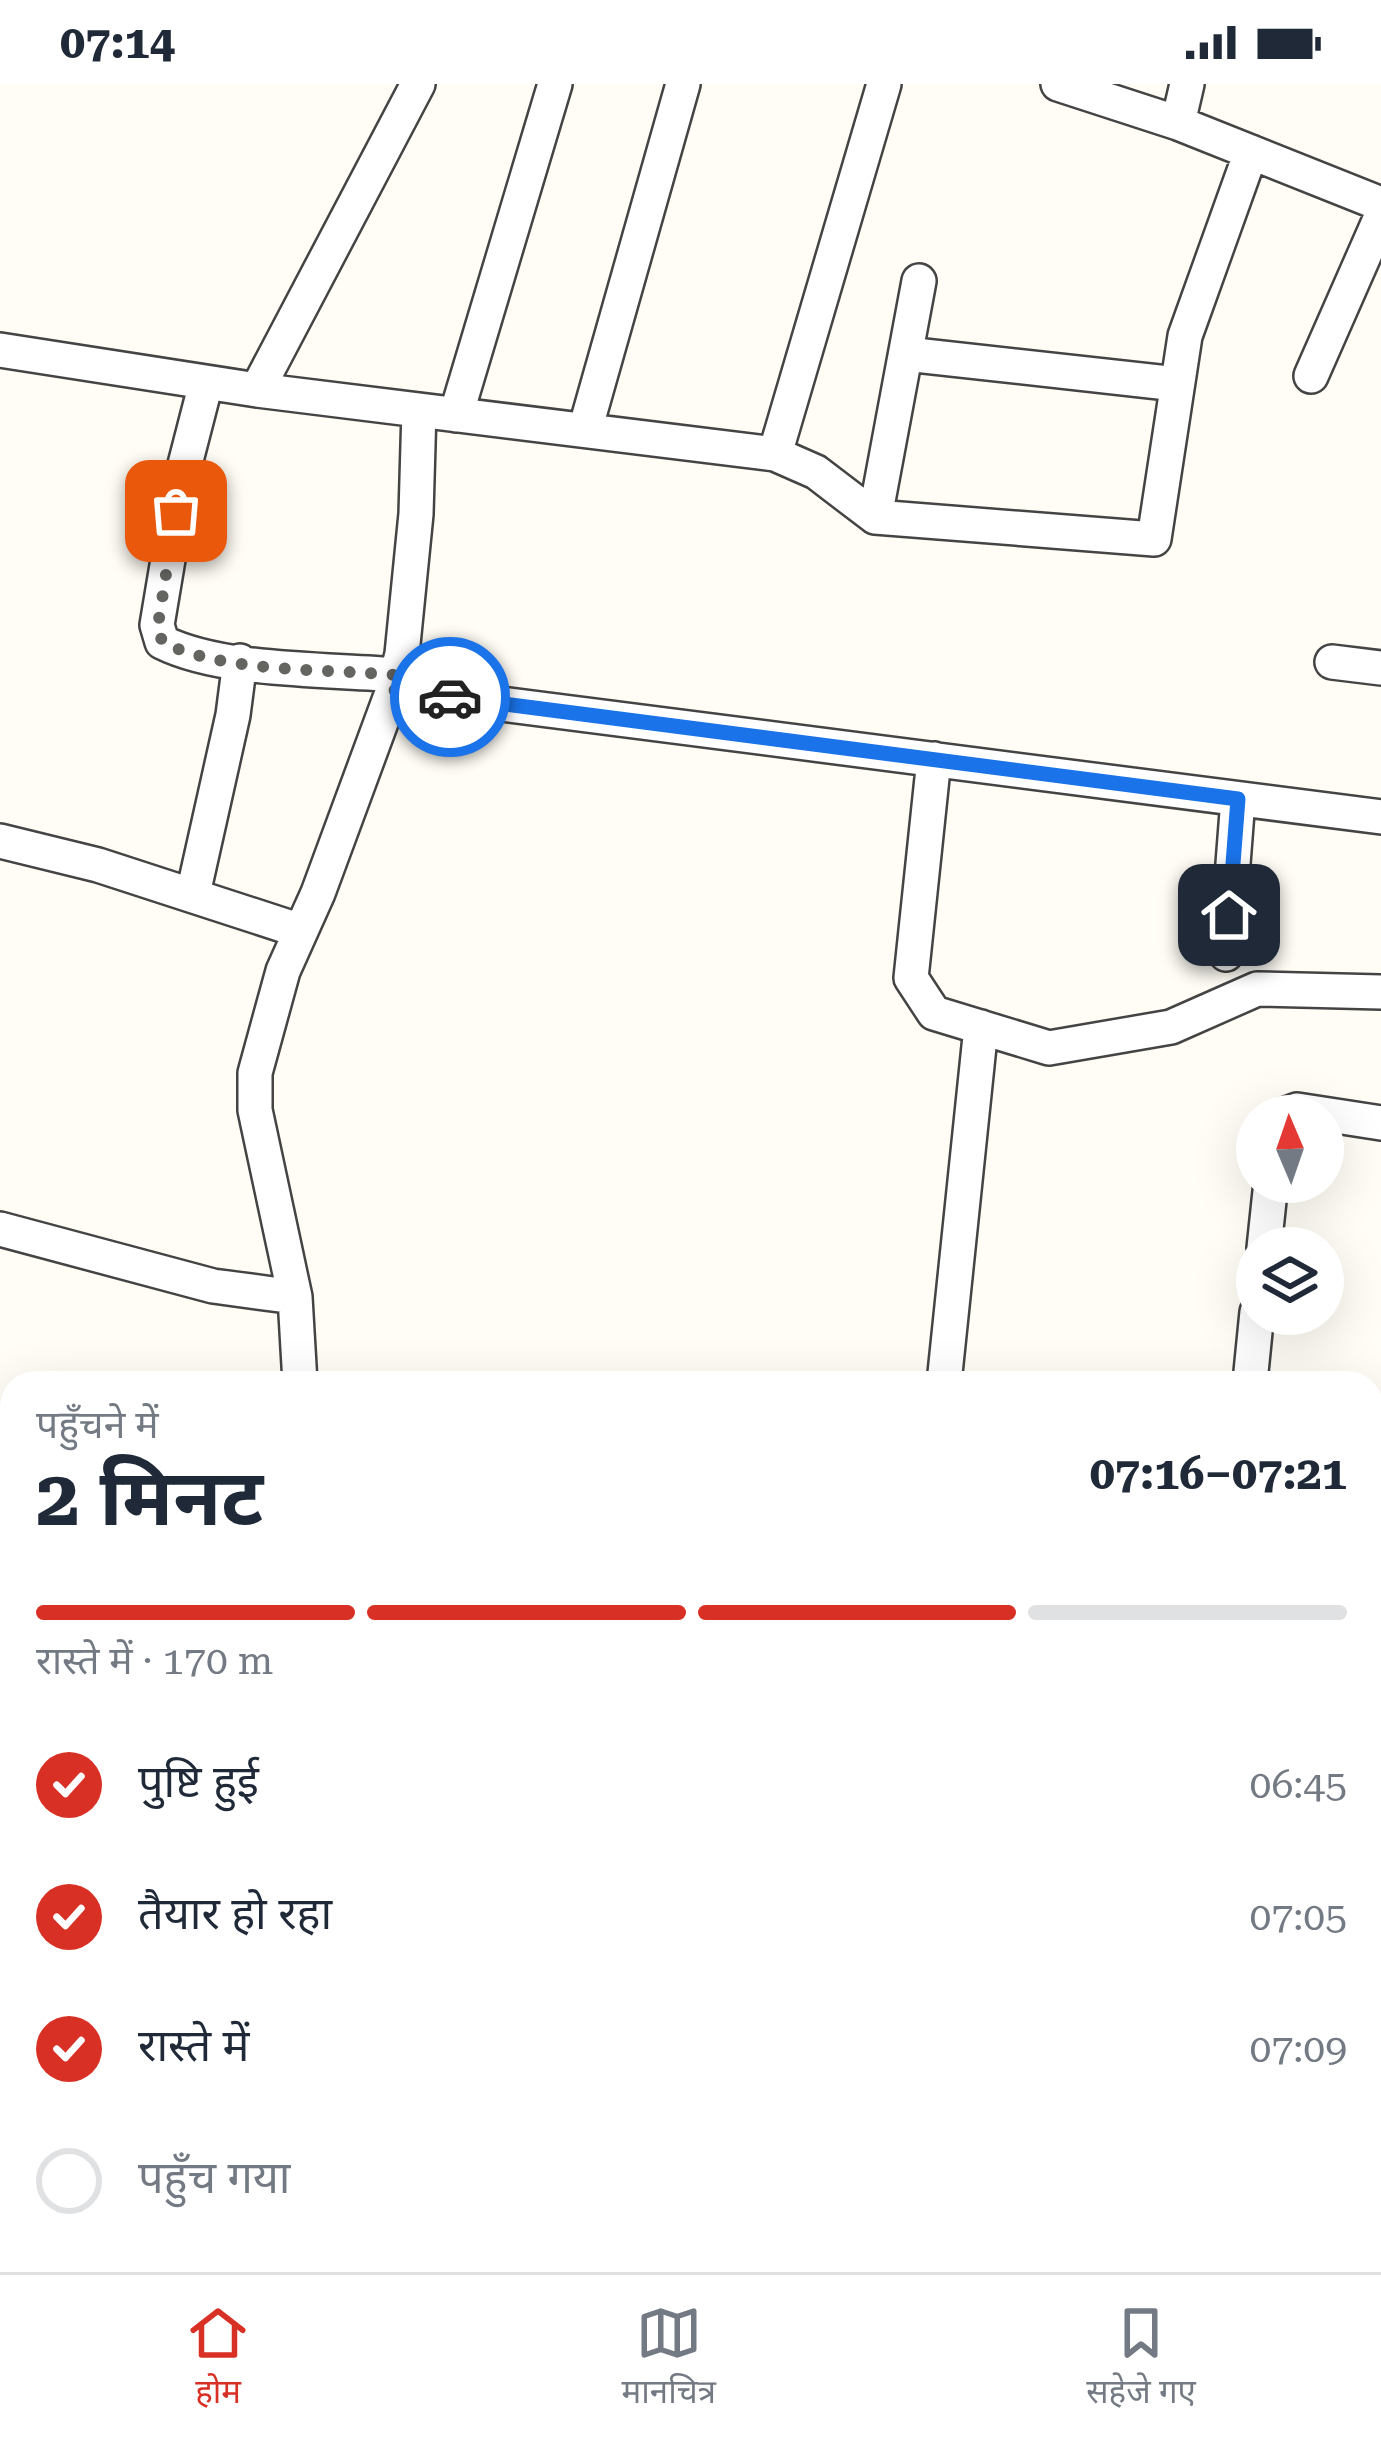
<!DOCTYPE html>
<html lang="hi">
<head>
<meta charset="utf-8">
<style>
  :root { --surface:#fff; --page:#f6f6f7; --text:#1f2937; --muted:#747a83; --line:#e0e1e3; --accent:#d93025 }
  body { margin:0; font-family:"Roboto Serif","Noto Sans Devanagari",serif; background:var(--page); color:var(--text); height:100vh; display:flex; flex-direction:column; font-size:45px; white-space:nowrap }
  * { box-sizing:border-box; margin:0 }
  p { font-size:39px; color:var(--muted) }
  .icon { flex:none; width:66px; height:66px; fill:none; stroke:currentColor; stroke-width:2; stroke-linecap:round; stroke-linejoin:round }
  .map { position:relative; flex:1; overflow:hidden }
  .details { position:absolute; left:0px; top:1287px; width:1383px; height:903px; display:flex; flex-direction:column; background:var(--surface); border-radius:36px 36px 0 0; box-shadow:0 12px 48px #0002 }
  .details>* { flex:none }
  .needle { width:78px; rotate:358deg }
  .fabs { position:absolute; left:1236px; top:1011px; display:grid; gap:24px }
  .fabs a { display:grid; place-items:center; width:108px; height:108px; border-radius:50%; background:var(--surface); box-shadow:0 12px 48px #0002; font-size:60px }
  .pin { position:absolute; display:grid; place-items:center; width:102px; height:102px; color:#fff; margin:-51px; border-radius:24px; box-shadow:0 6px 18px #0006 }
  .courier { position:absolute; display:grid; place-items:center; width:120px; height:120px; margin:-60px; border:9px solid #1a73e8; border-radius:50%; background:#fff; color:#222; box-shadow:0 3px 15px #0007 }
  .summary em { font-style:normal; font-weight:700 }
  .summary div { display:flex; flex-direction:column-reverse }
  .summary { display:flex; align-items:center; justify-content:space-between; height:204px; padding:0 36px }
  h1 { font-size:78px; font-weight:700; line-height:90px }
  .bar { display:grid; grid-template-columns:repeat(4,1fr); gap:18px 12px; align-content:center; height:144px; padding:0 36px }
  .bar i { height:15px; border-radius:9px; background:var(--line) }
  .bar .selected { background:var(--accent) }
  .bar p { grid-column:span 4 }
  ol { padding:0 36px; list-style:none }
  li { display:flex; align-items:center; gap:36px; height:132px }
  li p { margin-inline-start:auto }
  li .icon { padding:12px; border-radius:50%; background:var(--accent); color:#fff; stroke-width:4 }
  li:last-child { color:var(--muted) }
  li i { width:66px; height:66px; border:6px solid var(--line); border-radius:50% }
  .status { display:flex; justify-content:space-between; align-items:center; height:84px; padding:0 60px; background:var(--surface); direction:ltr }
  .status svg { height:33px; fill:currentColor }
  .tabs { display:flex; justify-content:space-around; align-items:center; height:168px; border-top:3px solid var(--line); background:var(--surface); font-size:33px; color:var(--muted) }
  .tabs a { display:grid; justify-items:center; gap:6px }
  .tabs .selected { color:var(--accent) }
  .map>svg:first-child { display:block }
  .lines { fill:none; stroke-linecap:round; stroke-linejoin:round }
  .street-casing { stroke:#444; stroke-width:38 }
  .secondary-casing { stroke:#333; stroke-width:52 }
  .street { stroke:#fff; stroke-width:33 }
  .secondary { stroke:#fff6b0; stroke-width:48 }
  .done { stroke:#646461; stroke-width:12; stroke-dasharray:0 21.6 }
  .route { stroke:#1a73e8; stroke-width:15 }
</style>
</head>
<body>
<div class="status"><b>07:14</b><svg viewBox="0 0 49 12"><path d="M0 12V9h3v3zM5 12V6h3v6zM10 12V3h3v9zM15 12V0h3v12zM26 1h20v11H26zM47 4h2v5h-2z"/></svg></div>
<div class="map">
<svg width="1381" height="2188" viewBox="0 0 1381 2188">
  <rect width="100%" height="100%" fill="#fffdf5"/>
  <g class="lines">
    <defs>
      <path id="street" d="M 1058,0 L 1178,39 L 1381,120
        M 1178,39 L 1187,0
        M 0,266 L 257,306 L 775,370 L 884,0
        M 906,270 L 1177,300
        M 1311,292 L 1381,133
        M 206,299 L 182,392 L 157,541 L 162,558 C 222,588 329,585 397,591
        M 257,306 L 418,0
        M 456,331 L 555,0
        M 585,346 L 683,0
        M 775,370 L 816,388 L 875,433 L 1154,455 L 1185,252 L 1251,68
        M 875,433 L 919,197
        M 1332,578 L 1381,584
        M 393,606 L 1381,733
        M 934,675 L 911,894 L 934,929 L 1049,964 L 1171,943 L 1257,905 L 1381,908
        M 0,757 L 98,781 L 301,847
        M 193,810 L 233,631 L 240,577
        M 1226,870 L 1238,715
        M 1281,1032 L 1297,1026 L 1381,1039
        M 0,1145 L 213,1202 L 295,1213
        M 1264,1164 L 1271,1098
        M 1250,1298 L 1257,1228
        M 300,1299 L 295,1213 L 255,1026 L 255,989 L 283,887 L 318,809 L 393,606 L 402,570 L 416,430 L 419,326
        M 944,1299 L 981,943
        M 0,1758 L 12,1759
        M 34,2178 L 98,2188
        M 300,2188 L 301,2178"/>
      <path id="secondary" d="M 0,1464 L 12,1465
        M 1371,1570 L 1381,1571"/>
    </defs>
    <use href="#street" class="street-casing"/>
    <use href="#secondary" class="secondary-casing"/>
    <use href="#street" class="street"/>
    <use href="#secondary" class="secondary"/>
  </g>
  <g class="lines">
    <path class="done" d="M 176,427 L 158,541 L 162,558 C 222,589 329,585 397,591 L 393,606 L 450,613"/>
    <path class="route" d="M 450,613 L 1238,715 L 1229,831"/>
  </g>
</svg>
<div class="fabs">
<a><svg class="needle" viewBox="-14 -14 28 28"><path d="M0-13l5 13h-10z" fill="#e53935"/><path d="M0 13l5-13h-10z" fill="#747a83"/></svg></a>
<a><svg class="icon" aria-label="layers" viewBox="0 0 24 24"><path d="M12 4l9 5-9 5-9-5zM3 14l9 5 9-5"/></svg></a>
</div>
<div class="pin" style="left:176px;top:427px;background:#ea580c"><svg class="icon" aria-label="bag" viewBox="0 0 24 24"><path d="M5 8h14l-1 12H6zM9 8a3 3 0 0 1 6 0"/></svg></div>
<div class="pin" style="left:1229px;top:831px;background:#1f2937"><svg class="icon" aria-label="home" viewBox="0 0 24 24"><path d="M3 11l9-7 9 7M6 9v11h12V9"/></svg></div>
<div class="courier" style="left:450px;top:613px"><svg class="icon" aria-label="car" viewBox="0 0 24 24"><path d="M5 17H2v-5l4-1 3-4h7l3 4 3 1v5h-3M9 17h6M6 11h13"/><circle cx="7" cy="17" r="2"/><circle cx="17" cy="17" r="2"/></svg></div>
<section class="details">
<div class="summary"><div><h1>2 मिनट</h1><p>पहुँचने में</p></div><em>07:16–07:21</em></div>
<div class="bar"><i class="selected"></i><i class="selected"></i><i class="selected"></i><i></i><p>रास्ते में · 170 m</p></div>
<ol>
<li><svg class="icon" aria-label="check" viewBox="0 0 24 24"><path d="M5 12l5 5 9-10"/></svg>पुष्टि हुई<p>06:45</p></li>
<li><svg class="icon" aria-label="check" viewBox="0 0 24 24"><path d="M5 12l5 5 9-10"/></svg>तैयार हो रहा<p>07:05</p></li>
<li><svg class="icon" aria-label="check" viewBox="0 0 24 24"><path d="M5 12l5 5 9-10"/></svg>रास्ते में<p>07:09</p></li>
<li><i></i>पहुँच गया</li>
</ol>
</section>
</div>
<nav class="tabs">
<a class="selected"><svg class="icon" aria-label="home" viewBox="0 0 24 24"><path d="M3 11l9-7 9 7M6 9v11h12V9"/></svg>होम</a>
<a><svg class="icon" aria-label="map" viewBox="0 0 24 24"><path d="M3 6l6-2 6 2 6-2v14l-6 2-6-2-6 2zM9 4v14M15 6v14"/></svg>मानचित्र</a>
<a><svg class="icon" aria-label="saved" viewBox="0 0 24 24"><path d="M7 4h10v16l-5-4-5 4z"/></svg>सहेजे गए</a>
</nav>
</body>
</html>
